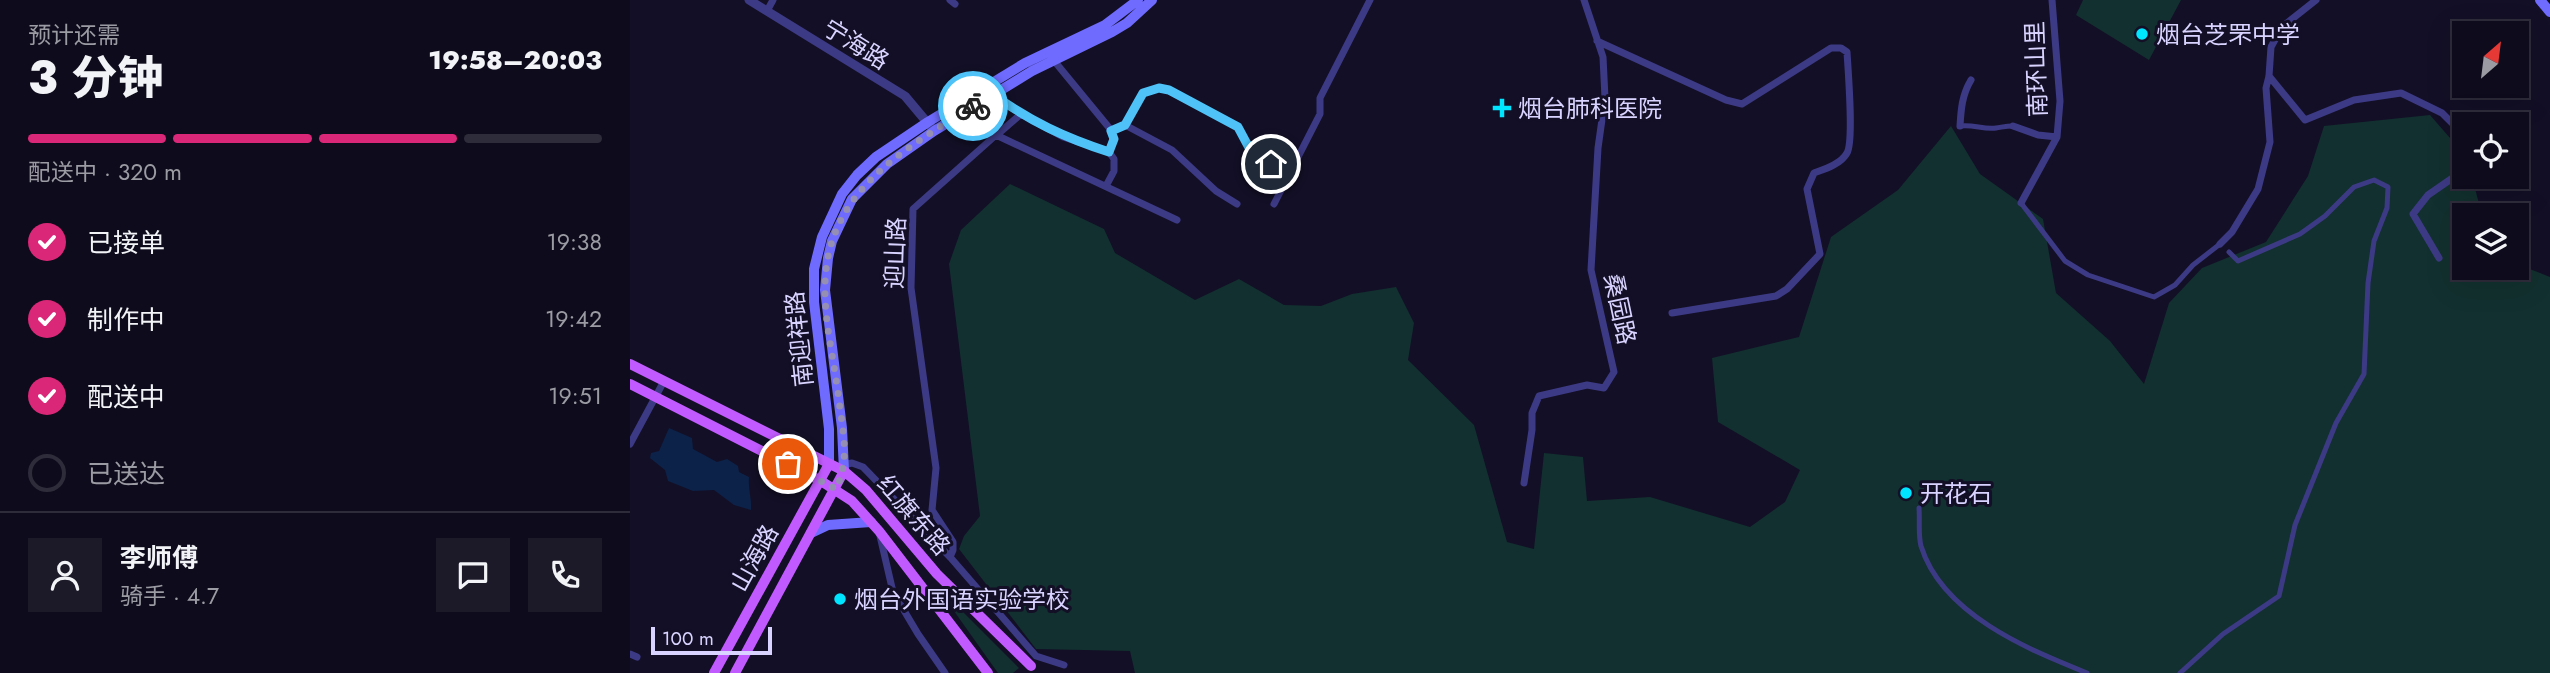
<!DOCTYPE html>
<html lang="zh">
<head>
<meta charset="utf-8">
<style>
  :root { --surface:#0e0b1c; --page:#1c1929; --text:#f1f3f6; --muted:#9b9ba3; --line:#2e2b3b; --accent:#db2777 }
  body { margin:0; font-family:Jost,"Noto Sans SC",sans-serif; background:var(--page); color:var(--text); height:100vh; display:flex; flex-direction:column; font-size:26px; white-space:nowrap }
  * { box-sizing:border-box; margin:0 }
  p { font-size:23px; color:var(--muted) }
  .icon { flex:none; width:38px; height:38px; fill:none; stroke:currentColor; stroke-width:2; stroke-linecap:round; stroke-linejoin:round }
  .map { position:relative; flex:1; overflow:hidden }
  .sheet { display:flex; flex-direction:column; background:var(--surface); width:630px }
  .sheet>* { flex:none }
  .needle { width:46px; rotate:28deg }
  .buttons { position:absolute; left:1822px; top:21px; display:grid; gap:14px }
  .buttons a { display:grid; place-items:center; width:77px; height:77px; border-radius:0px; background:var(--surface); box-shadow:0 7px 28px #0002,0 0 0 2px var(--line); font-size:35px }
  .scale { position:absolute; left:21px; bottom:18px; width:121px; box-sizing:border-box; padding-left:7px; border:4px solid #d9d4ff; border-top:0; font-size:19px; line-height:24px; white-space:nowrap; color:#d9d4ff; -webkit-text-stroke:5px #130f26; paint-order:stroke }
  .pin { position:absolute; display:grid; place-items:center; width:60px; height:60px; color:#fff; margin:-30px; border:4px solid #fff; border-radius:50%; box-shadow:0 2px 7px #0007 }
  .courier { position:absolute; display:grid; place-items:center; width:70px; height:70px; margin:-35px; border:5px solid #4fc3f7; border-radius:50%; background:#fff; color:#222; box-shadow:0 2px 9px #0007 }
  .head em { font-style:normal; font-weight:800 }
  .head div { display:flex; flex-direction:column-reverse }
  .head { display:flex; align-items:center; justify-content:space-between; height:119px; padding:0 28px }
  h1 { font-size:46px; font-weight:800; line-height:52px }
  .bar { display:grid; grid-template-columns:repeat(4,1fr); gap:10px 7px; align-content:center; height:84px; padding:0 28px }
  .bar i { height:9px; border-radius:5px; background:var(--line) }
  .bar .on { background:var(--accent) }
  .bar p { grid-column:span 4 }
  .line { display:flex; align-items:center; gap:18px; padding:0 28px; border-top:2px solid var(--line) }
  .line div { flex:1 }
  .round { display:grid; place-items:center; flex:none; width:74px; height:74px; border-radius:0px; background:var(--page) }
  ol { padding:0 28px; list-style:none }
  li { display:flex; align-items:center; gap:21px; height:77px }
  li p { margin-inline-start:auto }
  li .icon { padding:7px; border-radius:50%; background:var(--accent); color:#fff; stroke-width:4 }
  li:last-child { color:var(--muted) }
  li i { width:38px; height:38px; border:4px solid var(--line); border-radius:50% }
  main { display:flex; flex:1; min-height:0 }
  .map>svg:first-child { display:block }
  .green { fill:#12302f }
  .water { fill:#0c2248 }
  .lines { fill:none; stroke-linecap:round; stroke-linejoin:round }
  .pedestrian { stroke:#3d3a85; stroke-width:5 }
  .minor { stroke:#3d3a85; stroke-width:7 }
  .tertiary { stroke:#3d3a85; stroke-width:9 }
  .secondary { stroke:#6f6bff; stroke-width:10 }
  .primary { stroke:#c25bff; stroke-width:10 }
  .done { stroke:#948fb3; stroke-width:7; stroke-dasharray:0 12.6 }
  .route { stroke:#4fc3f7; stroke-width:9 }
  .poi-dot { fill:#00e5ff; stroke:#130f26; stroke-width:2.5 }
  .labels { text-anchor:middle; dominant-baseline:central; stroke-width:6; stroke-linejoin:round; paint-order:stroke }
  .poi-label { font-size:24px; fill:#d9d4ff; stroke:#130f26; text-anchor:start }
  .street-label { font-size:24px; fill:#d9d4ff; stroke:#130f26 }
</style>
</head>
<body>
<main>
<section class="sheet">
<div class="head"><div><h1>3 分钟</h1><p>预计还需</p></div><em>19:58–20:03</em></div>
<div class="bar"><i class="on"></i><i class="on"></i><i class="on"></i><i></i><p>配送中 · 320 m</p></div>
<ol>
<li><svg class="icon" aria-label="check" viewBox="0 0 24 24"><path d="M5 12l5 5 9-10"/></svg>已接单<p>19:38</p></li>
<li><svg class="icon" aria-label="check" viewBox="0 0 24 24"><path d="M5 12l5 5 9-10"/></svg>制作中<p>19:42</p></li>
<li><svg class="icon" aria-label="check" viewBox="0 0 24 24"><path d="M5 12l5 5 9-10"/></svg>配送中<p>19:51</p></li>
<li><i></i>已送达</li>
</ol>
<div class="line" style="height:126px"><a class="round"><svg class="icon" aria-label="person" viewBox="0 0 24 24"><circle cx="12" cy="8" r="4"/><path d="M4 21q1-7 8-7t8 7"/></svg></a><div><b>李师傅</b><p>骑手 · 4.7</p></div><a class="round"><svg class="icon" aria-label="chat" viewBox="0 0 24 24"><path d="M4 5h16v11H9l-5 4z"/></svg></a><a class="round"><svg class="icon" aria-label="phone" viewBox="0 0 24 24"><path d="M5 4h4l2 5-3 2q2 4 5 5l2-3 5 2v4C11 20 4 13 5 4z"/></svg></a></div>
</section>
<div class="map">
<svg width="1920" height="673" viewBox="0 0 1920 673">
  <rect width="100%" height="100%" fill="#130f26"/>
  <path class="green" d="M 1453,0 L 1551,0 L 1519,60 L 1446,15 Z
    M 1800,115 L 1834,154 L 1834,177 L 1842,177 L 1852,215 L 1834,215 L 1834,268 L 1886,268 L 1887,264 L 1920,277 L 1920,673 L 505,673 L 500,651 L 406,649 L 329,549 L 334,536 L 350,516 L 319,264 L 331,230 L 380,184 L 474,229 L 485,253 L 565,300 L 609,279 L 654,305 L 691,306 L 722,294 L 766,287 L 784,323 L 778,360 L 844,425 L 877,542 L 904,549 L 914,453 L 953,457 L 957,501 L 1020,497 L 1120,527 L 1155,502 L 1170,470 L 1088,422 L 1082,358 L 1169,337 L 1201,237 L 1268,190 L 1321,126 L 1350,174 L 1413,219 L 1426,293 L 1480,341 L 1514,384 L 1539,303 L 1572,268 L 1636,242 L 1678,176 L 1694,126 Z
    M 322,601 L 389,668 L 383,673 L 368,673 L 319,604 L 318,602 Z"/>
  <path class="water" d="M 39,428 L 62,438 L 63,449 L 87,462 L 97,459 L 108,466 L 109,472 L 119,477 C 118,489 122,499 121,510 L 104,505 L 84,490 L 63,491 L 38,481 L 35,470 L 20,458 L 21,453 L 29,451 Z"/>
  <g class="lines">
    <path class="pedestrian" d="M 1330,126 C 1343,124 1354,130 1366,128 C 1373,127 1376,126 1383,126
      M 1391,203 L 1435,261 L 1458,275 L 1524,297 L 1545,285 L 1563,265 L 1590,244
      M 1289,508 C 1290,520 1288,535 1291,546 C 1312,614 1397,649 1457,673
      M 1550,673 L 1593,634 L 1649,596 L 1665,525 L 1706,423 L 1734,374 L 1738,283 L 1744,241 L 1757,208 L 1758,187 L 1744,180 L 1724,187 L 1695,216 L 1670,234 L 1608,261 L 1599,252"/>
    <path class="minor" d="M 320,0 L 325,4
      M 137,11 L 143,0
      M 967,41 L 1096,100 L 1112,104 L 1201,48 L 1211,48 L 1217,52 C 1218,70 1224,141 1217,153 C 1211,164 1195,169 1184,173 L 1177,189 L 1190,254 L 1157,289 L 1146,296 L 1042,313
      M 421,57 L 481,130 L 483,139 L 479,152
      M 1639,76 L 1675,120 L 1724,100 L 1771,93 L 1812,113 L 1833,134 L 1834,147
      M 362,94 L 391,114
      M 495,125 L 513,93 L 529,88 L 539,91 L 608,126 L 623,155 L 659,173
      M 1330,126 C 1331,109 1332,95 1341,80
      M 1383,126 L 1408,135 L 1427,137
      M 481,131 L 495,125 L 542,150 L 586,191 L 607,204
      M 369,133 L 391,114 L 433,137 L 479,152 L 484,159 L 484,171 L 476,186
      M 1391,203 L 1427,137 L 1430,101 L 1422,0
      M 644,204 L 690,114 L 690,98 L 740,0
      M 1590,244 L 1602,232 L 1628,189 L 1640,142 L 1636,88 L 1639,76 L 1641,47 L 1652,27 L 1686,0
      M 1809,258 L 1783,214 L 1798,195 L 1824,177 L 1834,157
      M 0,444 L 34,381
      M 214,471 L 217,464 L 222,463 L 233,467 L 320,557 L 406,656 L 434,665
      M 894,483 L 902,430 L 902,413 L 909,396 L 957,385 L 974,388 L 984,372 L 961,270 L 968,148 L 975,98 L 973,57 L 954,0
      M 250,536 L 263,592 L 288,634 L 315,673
      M 320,557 L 323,550 L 323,542 L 302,510 L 306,468 L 281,288 L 283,209 L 366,135 L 547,220
      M 0,654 L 7,657"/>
    <path class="tertiary" d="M 119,0 L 275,96 L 301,127"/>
    <path class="secondary" d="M 1910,0 L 1920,12
      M 199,464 L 199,429 L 184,302 L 184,269 L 192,237 L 212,194 L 227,175 L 246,157 L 298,122 L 395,63 L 475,25 L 508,0
      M 214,471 L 212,428 L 195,290 L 198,258 L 202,241 L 222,199 L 257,164 L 304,131 L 402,71 L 482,32 L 497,23 L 522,0
      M 181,533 L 198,525 L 241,522"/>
    <path class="primary" d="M 0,364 L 214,471 L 236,490 L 307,574 L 401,666
      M 0,384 L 191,481 L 222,501 L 249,531 L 358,673
      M 84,673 L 199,464
      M 105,673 L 214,471"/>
  </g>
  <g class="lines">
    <path class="done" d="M 158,464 L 206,489 C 220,460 213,432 209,401 C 205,364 195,327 195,290 C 194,193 272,151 343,106"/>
    <path class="route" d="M 343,106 L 362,94 C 402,122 433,137 479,152 L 484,139 L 481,131 L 495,125 L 513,93 L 529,88 L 539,90 L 608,127 L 623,155 L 641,164"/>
  </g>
  <g class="poi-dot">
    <circle cx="1512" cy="34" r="7"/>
    <path d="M868.5 97.5h7v7h7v7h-7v7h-7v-7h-7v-7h7z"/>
    <circle cx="1276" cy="493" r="7"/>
    <circle cx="210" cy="599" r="7"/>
  </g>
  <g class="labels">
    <g class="poi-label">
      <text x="1526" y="34">烟台芝罘中学</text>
      <text x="888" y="108">烟台肺科医院</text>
      <text x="1290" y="493">开花石</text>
      <text x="224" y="599">烟台外国语实验学校</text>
    </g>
    <g class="street-label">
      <text transform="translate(226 44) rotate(32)">宁海路</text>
      <text transform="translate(1406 69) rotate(-92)">南环山里</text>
      <text transform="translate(265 253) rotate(-88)">迎山路</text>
      <text transform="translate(990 309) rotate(78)">桑园路</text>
      <text transform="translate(169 339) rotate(-96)">南迎祥路</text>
      <text transform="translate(284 515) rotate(49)">红旗东路</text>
      <text transform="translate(124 558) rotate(-61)">山海路</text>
    </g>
  </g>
</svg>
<div class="buttons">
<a><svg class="needle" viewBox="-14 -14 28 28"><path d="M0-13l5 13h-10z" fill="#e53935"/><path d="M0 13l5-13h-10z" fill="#9b9ba3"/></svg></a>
<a><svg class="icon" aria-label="locate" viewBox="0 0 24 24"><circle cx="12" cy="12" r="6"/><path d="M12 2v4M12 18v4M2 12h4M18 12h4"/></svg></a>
<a><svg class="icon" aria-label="layers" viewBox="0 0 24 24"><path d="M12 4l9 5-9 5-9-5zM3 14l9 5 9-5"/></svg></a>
</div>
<div class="scale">100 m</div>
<div class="pin" style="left:158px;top:464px;background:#ea580c"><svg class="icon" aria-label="bag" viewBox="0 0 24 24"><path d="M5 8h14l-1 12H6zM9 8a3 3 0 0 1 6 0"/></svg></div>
<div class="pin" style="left:641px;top:164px;background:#1f2937"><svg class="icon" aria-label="home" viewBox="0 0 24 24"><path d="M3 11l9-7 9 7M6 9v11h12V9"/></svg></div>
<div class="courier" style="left:343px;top:106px"><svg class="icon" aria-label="bike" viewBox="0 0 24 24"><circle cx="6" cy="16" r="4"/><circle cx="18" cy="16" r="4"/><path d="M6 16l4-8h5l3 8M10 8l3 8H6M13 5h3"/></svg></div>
</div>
</main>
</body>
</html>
